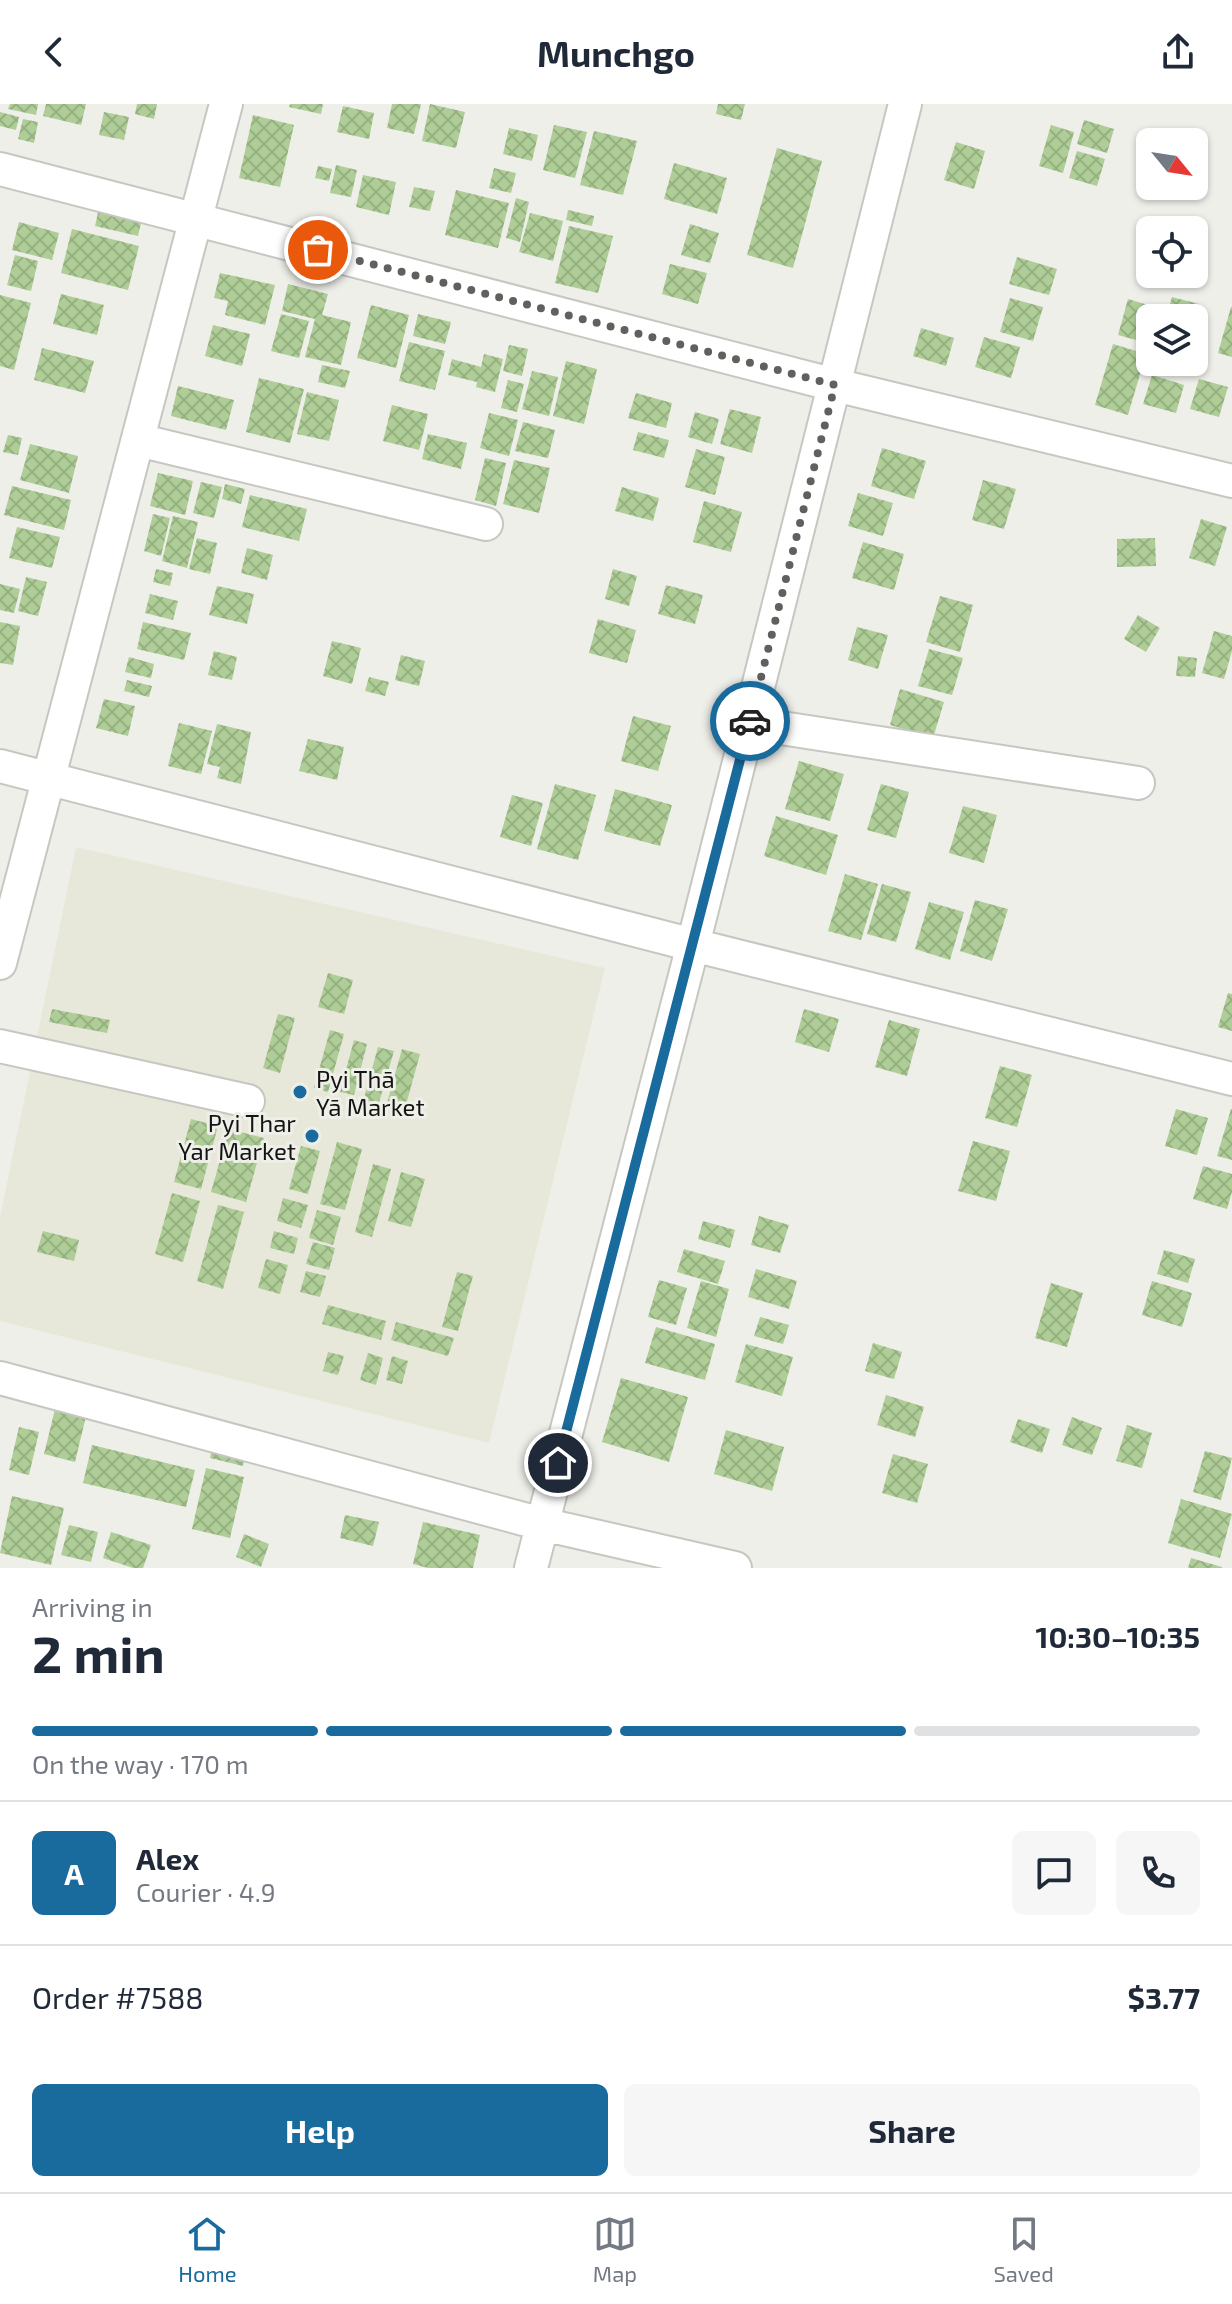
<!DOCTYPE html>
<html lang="en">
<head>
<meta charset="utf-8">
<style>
  :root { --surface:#fff; --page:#f6f6f7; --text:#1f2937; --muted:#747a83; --line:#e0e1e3; --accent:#186b9c }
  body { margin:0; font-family:"Exo 2",sans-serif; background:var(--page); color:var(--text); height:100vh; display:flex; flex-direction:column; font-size:30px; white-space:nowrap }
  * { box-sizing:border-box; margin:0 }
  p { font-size:26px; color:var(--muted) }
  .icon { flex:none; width:44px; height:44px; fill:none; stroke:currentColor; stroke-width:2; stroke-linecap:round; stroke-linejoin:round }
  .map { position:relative; height:1464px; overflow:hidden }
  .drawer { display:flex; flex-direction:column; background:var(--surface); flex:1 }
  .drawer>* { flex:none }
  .needle { width:52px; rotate:120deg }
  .fabs { position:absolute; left:1136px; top:24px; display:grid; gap:16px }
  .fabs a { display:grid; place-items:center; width:72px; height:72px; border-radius:12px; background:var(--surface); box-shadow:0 2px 6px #0004; font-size:40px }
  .pin { position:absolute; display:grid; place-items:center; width:68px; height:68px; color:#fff; margin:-34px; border:4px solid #fff; border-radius:50%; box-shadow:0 2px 8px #0007 }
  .courier { position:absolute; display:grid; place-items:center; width:80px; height:80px; margin:-40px; border:6px solid #186b9c; border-radius:50%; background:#fff; color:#222; box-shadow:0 2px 10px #0007 }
  .headline em { font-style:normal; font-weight:700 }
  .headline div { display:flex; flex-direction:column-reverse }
  .headline { display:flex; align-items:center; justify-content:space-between; height:136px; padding:0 32px }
  h1 { font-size:52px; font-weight:700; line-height:60px }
  .bar { display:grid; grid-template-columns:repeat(4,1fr); gap:12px 8px; align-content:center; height:96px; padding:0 32px }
  .bar i { height:10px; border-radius:6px; background:var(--line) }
  .bar .on { background:var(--accent) }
  .bar p { grid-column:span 4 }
  .line { display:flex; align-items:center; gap:20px; padding:0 32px; border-top:2px solid var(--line) }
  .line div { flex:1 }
  .round { display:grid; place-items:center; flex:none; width:84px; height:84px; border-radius:12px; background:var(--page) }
  .primary-button { display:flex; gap:16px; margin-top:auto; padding:16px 32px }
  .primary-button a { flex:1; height:92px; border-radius:12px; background:var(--accent); color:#fff; font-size:32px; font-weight:700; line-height:92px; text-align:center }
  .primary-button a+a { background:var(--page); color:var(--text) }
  header { display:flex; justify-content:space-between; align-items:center; height:104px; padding:0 32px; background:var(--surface); font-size:36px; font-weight:700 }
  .tabs { display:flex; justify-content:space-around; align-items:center; height:112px; border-top:2px solid var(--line); background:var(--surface); font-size:22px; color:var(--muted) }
  .tabs a { display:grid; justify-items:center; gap:4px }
  .tabs .on { color:var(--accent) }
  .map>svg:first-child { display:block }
  .built { fill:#e8e8da }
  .building { fill:url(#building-cross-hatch) }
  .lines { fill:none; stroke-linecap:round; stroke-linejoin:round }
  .minor-casing { stroke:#c7c7c2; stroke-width:36 }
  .minor { stroke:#fff; stroke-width:32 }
  .done { stroke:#60605d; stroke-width:8; stroke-dasharray:0 14.4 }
  .route { stroke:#186b9c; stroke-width:10 }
  .poi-dot { fill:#186b9c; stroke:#efefea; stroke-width:3 }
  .labels { text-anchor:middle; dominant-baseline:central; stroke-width:6; stroke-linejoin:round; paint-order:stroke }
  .poi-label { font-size:24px; fill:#131311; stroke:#efefea; text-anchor:start }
</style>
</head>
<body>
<header><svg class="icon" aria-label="back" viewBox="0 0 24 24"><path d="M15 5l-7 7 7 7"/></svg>Munchgo<svg class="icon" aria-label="share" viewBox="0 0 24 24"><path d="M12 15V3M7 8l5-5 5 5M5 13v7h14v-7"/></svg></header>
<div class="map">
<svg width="1232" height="1464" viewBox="0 0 1232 1464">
  <defs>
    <pattern id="building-cross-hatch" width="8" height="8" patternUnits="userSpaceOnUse" patternTransform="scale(2)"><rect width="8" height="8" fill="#afce97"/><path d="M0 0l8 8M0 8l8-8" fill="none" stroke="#96b081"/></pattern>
  </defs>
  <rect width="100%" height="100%" fill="#efefea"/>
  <path class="built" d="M 76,743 L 605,864 L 489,1339 L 0,1217 L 0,1113 Z"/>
  <path class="building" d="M 10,0 L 38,0 L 36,11 L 8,5 Z
    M 46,0 L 86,0 L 81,21 L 43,12 Z
    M 137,0 L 157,0 L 154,15 L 135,10 Z
    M 290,0 L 323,0 L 321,10 L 289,3 Z
    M 392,0 L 421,0 L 414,30 L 387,24 Z
    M 430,0 L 465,8 L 456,44 L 422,37 Z
    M 718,0 L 745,0 L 741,16 L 716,10 Z
    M 343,2 L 374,9 L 369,35 L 337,28 Z
    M 0,8 L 19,13 L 16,26 L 0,22 Z
    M 104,8 L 129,13 L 124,36 L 99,31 Z
    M 253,11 L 294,21 L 280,83 L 239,74 Z
    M 23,15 L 38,18 L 34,39 L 18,35 Z
    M 1084,16 L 1114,25 L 1107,49 L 1077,40 Z
    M 554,21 L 587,28 L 575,74 L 543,66 Z
    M 1051,21 L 1074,28 L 1063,69 L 1039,62 Z
    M 509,24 L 538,31 L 532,57 L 503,50 Z
    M 594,27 L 637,37 L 623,91 L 580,81 Z
    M 956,38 L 985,47 L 974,85 L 944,76 Z
    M 777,44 L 822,57 L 793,164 L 747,151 Z
    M 1077,47 L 1105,55 L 1097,82 L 1069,74 Z
    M 674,59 L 727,74 L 717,110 L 664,95 Z
    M 336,61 L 357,66 L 351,93 L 330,89 Z
    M 318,62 L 332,65 L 329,77 L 315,74 Z
    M 494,64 L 516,69 L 511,89 L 489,84 Z
    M 363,71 L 396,78 L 389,111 L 356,103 Z
    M 414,83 L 435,87 L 430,107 L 409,103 Z
    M 456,86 L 509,99 L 498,144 L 445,131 Z
    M 516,94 L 529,98 L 520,138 L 506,134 Z
    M 99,104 L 142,115 L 138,132 L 95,122 Z
    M 568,106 L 594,112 L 592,122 L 566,116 Z
    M 530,109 L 563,117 L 553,157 L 519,148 Z
    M 19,118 L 59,129 L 52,156 L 12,146 Z
    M 690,120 L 719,129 L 710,159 L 681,151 Z
    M 569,122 L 613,132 L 598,189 L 555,179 Z
    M 72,125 L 139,142 L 128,186 L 61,169 Z
    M 15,151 L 38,157 L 31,187 L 7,181 Z
    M 1017,153 L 1057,165 L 1049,191 L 1009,180 Z
    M 670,160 L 707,169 L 698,200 L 662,190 Z
    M 220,169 L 275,181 L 265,221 L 225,211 L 228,197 L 214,194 Z
    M 288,180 L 328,190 L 322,211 L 351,218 L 341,261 L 305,253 L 315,215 L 282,207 Z
    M 61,190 L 104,201 L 97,231 L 53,220 Z
    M 0,191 L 31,199 L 14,266 L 0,262 Z
    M 1172,193 L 1199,200 L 1195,214 L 1166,214 Z
    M 1010,194 L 1043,203 L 1033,237 L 1000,228 Z
    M 1128,195 L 1158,204 L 1155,214 L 1150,214 L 1147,239 L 1118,231 Z
    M 371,201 L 409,211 L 396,264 L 357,254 Z
    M 1231,203 L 1232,203 L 1232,253 L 1218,249 Z
    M 281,210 L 309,217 L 299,254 L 271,247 Z
    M 418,210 L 451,218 L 445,240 L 413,232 Z
    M 213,221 L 250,230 L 242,262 L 205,252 Z
    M 921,224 L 954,234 L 946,262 L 913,252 Z
    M 984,233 L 1020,243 L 1011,274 L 975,263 Z
    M 409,238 L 445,247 L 435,286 L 399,277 Z
    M 1113,240 L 1146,250 L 1128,311 L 1095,301 Z
    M 509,241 L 528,245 L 522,272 L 503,267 Z
    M 42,244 L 94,257 L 85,289 L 34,276 Z
    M 484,250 L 503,255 L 495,288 L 476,283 L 477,278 L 448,271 L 452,255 L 481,263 Z
    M 566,257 L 597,265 L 584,320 L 553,312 Z
    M 322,261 L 350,267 L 345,284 L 318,278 Z
    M 532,267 L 558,273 L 549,312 L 522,305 Z
    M 1152,271 L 1184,281 L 1176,309 L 1143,300 Z
    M 259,274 L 304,285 L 290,339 L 246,328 Z
    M 1199,275 L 1228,283 L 1219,313 L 1190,305 Z
    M 508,276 L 524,280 L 517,308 L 501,304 Z
    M 178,282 L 234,296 L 226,326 L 171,312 Z
    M 307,288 L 339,296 L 329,337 L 297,330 Z
    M 636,289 L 672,299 L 666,324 L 628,314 Z
    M 392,301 L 428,310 L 419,346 L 383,337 Z
    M 730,305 L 761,313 L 752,349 L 720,340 Z
    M 695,308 L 719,315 L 712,340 L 688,333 Z
    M 489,309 L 518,316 L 509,352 L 480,344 Z
    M 523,318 L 555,326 L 548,354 L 515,347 Z
    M 638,328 L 669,336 L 664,354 L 633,346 Z
    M 428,330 L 467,339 L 461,365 L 422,355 Z
    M 8,331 L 22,334 L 18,351 L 3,348 Z
    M 30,340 L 78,352 L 69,389 L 20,376 Z
    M 882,344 L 926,357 L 914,395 L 871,382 Z
    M 696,345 L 725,353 L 715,391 L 685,383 Z
    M 485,354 L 506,359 L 496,402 L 475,396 Z
    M 514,356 L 550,364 L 539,409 L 503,400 Z
    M 158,369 L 193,377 L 185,411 L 150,402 Z
    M 983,376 L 1016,385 L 1004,425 L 972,416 Z
    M 201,378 L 222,383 L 214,414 L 193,409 Z
    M 225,380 L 245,385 L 241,400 L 222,395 Z
    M 12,382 L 71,396 L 64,426 L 4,411 Z
    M 622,383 L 659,394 L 653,417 L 615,407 Z
    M 858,389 L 893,399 L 883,432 L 848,422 Z
    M 250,391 L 307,405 L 299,437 L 242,423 Z
    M 704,397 L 742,408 L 731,448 L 693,438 Z
    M 153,410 L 170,414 L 161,452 L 144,447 Z
    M 173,412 L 198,418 L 187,464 L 162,457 Z
    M 1201,415 L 1227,423 L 1215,462 L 1189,454 Z
    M 17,423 L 60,433 L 52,464 L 9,454 Z
    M 197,434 L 217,439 L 210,470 L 189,465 Z
    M 1155,434 L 1156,462 L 1117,463 L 1117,435 Z
    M 863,438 L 904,450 L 894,486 L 852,474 Z
    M 247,444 L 273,451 L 267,476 L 241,469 Z
    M 156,465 L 173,469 L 170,482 L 153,478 Z
    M 613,465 L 637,472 L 629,502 L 605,495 Z
    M 26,473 L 47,478 L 38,512 L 18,507 Z
    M 0,480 L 20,485 L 14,509 L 0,506 Z
    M 666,481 L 703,491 L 695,520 L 658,510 Z
    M 217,482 L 254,490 L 247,520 L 209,511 Z
    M 150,490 L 178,497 L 173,516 L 145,509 Z
    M 940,492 L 973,501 L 960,548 L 926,538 Z
    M 1138,511 L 1160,524 L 1146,548 L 1124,535 Z
    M 598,515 L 636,526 L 627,559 L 589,549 Z
    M 0,518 L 20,522 L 13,561 L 0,559 Z
    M 143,518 L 191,529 L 184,556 L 137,545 Z
    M 857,523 L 888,531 L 878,565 L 848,556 Z
    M 1214,527 L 1232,532 L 1232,547 L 1224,575 L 1202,569 Z
    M 332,537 L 361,544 L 352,580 L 323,572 Z
    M 929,545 L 963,554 L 952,591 L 918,582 Z
    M 214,547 L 237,553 L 232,576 L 208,571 Z
    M 401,551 L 425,557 L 419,582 L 395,576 Z
    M 1178,552 L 1197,554 L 1195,573 L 1176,572 Z
    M 129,553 L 154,560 L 151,574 L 125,568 Z
    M 369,573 L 389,578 L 385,592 L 365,587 Z
    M 127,576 L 152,582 L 149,593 L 124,587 Z
    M 900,585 L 944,598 L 933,634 L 890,621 Z
    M 104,595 L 135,602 L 128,632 L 96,624 Z
    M 633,612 L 671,622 L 658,667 L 621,657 Z
    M 179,619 L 212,627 L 201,670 L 168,662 Z
    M 217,620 L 251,628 L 241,680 L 217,674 L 220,663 L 207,660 Z
    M 308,635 L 344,643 L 337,676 L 299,667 Z
    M 799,657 L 844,670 L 830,717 L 785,705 Z
    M 555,680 L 596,691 L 578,756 L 537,745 Z
    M 881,680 L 909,688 L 896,734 L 867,726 Z
    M 615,685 L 672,701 L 660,742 L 604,727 Z
    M 512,691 L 543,699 L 531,742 L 500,733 Z
    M 963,702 L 997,711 L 984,759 L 949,749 Z
    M 776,712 L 838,731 L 826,771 L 764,752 Z
    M 845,770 L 878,780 L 861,836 L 828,827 Z
    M 882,780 L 911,788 L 896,838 L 867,830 Z
    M 975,796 L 1008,805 L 992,857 L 960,847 Z
    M 929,798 L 964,808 L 950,856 L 915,845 Z
    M 328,869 L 353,876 L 344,910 L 318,903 Z
    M 1228,889 L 1232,890 L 1232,927 L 1218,923 Z
    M 52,905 L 110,916 L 107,929 L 49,918 Z
    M 804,905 L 839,915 L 829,948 L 795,938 Z
    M 278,910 L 295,914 L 280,969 L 263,964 Z
    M 889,916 L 920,925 L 907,972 L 875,963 Z
    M 330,926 L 344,930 L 328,988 L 314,984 Z
    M 354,936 L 367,940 L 354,991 L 340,988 Z
    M 378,943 L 394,947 L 378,1002 L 363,998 Z
    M 402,945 L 420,950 L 404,1008 L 386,1003 Z
    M 1000,962 L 1032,971 L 1017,1023 L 985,1014 Z
    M 1176,1005 L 1208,1014 L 1197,1051 L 1165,1042 Z
    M 1231,1005 L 1232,1005 L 1232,1056 L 1217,1052 Z
    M 191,1015 L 218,1022 L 201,1085 L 174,1078 Z
    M 229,1025 L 264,1034 L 246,1098 L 211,1088 Z
    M 973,1037 L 1010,1047 L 996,1097 L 958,1087 Z
    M 337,1038 L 362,1045 L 345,1106 L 320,1100 Z
    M 301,1042 L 320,1047 L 308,1090 L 289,1085 Z
    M 373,1060 L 391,1065 L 372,1133 L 355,1128 Z
    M 1203,1062 L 1232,1070 L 1232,1088 L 1227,1105 L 1193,1095 Z
    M 401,1068 L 425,1075 L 411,1123 L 388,1117 Z
    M 172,1089 L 200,1097 L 183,1158 L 155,1150 Z
    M 283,1094 L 308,1101 L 301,1124 L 277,1117 Z
    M 218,1101 L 244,1108 L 223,1185 L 197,1177 Z
    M 317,1106 L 341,1113 L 333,1141 L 309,1134 Z
    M 759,1112 L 789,1121 L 780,1149 L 751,1141 Z
    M 703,1117 L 735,1126 L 730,1144 L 698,1135 Z
    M 43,1127 L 79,1136 L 74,1157 L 37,1148 Z
    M 274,1127 L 298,1134 L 294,1150 L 270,1144 Z
    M 313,1138 L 335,1144 L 329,1166 L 306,1160 Z
    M 684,1145 L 725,1157 L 718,1180 L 677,1168 Z
    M 1164,1146 L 1195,1155 L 1188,1179 L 1157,1170 Z
    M 266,1155 L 288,1161 L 280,1190 L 258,1184 Z
    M 756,1165 L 797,1177 L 789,1205 L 748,1193 Z
    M 306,1167 L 326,1172 L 320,1193 L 300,1188 Z
    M 457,1168 L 473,1172 L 458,1227 L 442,1223 Z
    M 659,1176 L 687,1184 L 676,1221 L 648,1213 Z
    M 701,1177 L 729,1185 L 716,1233 L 687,1224 Z
    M 1152,1177 L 1192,1189 L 1182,1223 L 1142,1211 Z
    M 1051,1179 L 1083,1189 L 1067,1243 L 1035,1234 Z
    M 328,1201 L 386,1217 L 381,1236 L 322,1220 Z
    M 760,1213 L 789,1221 L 783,1240 L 754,1232 Z
    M 396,1218 L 454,1234 L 448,1252 L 391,1236 Z
    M 656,1223 L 715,1240 L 705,1276 L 645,1259 Z
    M 873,1239 L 902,1248 L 894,1275 L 865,1267 Z
    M 746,1240 L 793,1253 L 782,1292 L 735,1278 Z
    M 328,1248 L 344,1252 L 338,1271 L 323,1267 Z
    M 368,1249 L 383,1254 L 376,1281 L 360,1276 Z
    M 392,1252 L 408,1257 L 402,1280 L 386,1276 Z
    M 621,1274 L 688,1293 L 669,1358 L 602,1338 Z
    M 886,1291 L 924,1303 L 915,1333 L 877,1321 Z
    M 56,1301 L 87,1308 L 75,1358 L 44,1350 Z
    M 1072,1313 L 1102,1324 L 1092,1351 L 1062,1341 Z
    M 1018,1315 L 1050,1325 L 1042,1349 L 1010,1338 Z
    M 1127,1321 L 1152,1329 L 1142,1364 L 1116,1357 Z
    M 19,1323 L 39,1328 L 29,1371 L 9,1366 Z
    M 726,1326 L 784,1343 L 772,1387 L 714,1370 Z
    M 214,1336 L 247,1344 L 243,1362 L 210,1354 Z
    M 92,1341 L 195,1366 L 186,1403 L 83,1379 Z
    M 1205,1347 L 1232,1354 L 1221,1396 L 1193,1388 Z
    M 893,1350 L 928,1360 L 917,1399 L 882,1389 Z
    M 206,1364 L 244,1373 L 230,1434 L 192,1425 Z
    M 12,1392 L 64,1404 L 51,1461 L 0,1449 Z
    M 1181,1395 L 1232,1410 L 1220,1454 L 1168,1439 Z
    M 345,1411 L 379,1418 L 373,1442 L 340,1434 Z
    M 423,1418 L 480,1431 L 473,1464 L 428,1464 L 413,1460 Z
    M 69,1421 L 98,1428 L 91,1458 L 61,1451 Z
    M 111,1428 L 151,1441 L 143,1464 L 133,1464 L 103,1454 Z
    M 244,1430 L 269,1440 L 261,1463 L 236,1453 Z
    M 1191,1454 L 1222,1463 L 1222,1464 L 1188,1464 Z"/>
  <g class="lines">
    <defs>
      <path id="minor" d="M 0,65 L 835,281 L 1232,377
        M 138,336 L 486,420
        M 749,619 L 1138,679
        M 0,662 L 693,841 L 1232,975
        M 0,859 L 226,0
        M 0,942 L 248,997
        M 0,1274 L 542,1420 L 735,1464
        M 531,1464 L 693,841 L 905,0"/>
    </defs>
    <use href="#minor" class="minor-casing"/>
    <use href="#minor" class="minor"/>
  </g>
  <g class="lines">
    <path class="done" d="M 318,146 L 835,281 L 750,617"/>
    <path class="route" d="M 558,1359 L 750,617"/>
  </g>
  <g class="poi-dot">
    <circle cx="300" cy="988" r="8"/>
    <circle cx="312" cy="1032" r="8"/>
  </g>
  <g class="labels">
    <g class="poi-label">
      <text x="316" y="974">Pyi Thā<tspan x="316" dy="28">Yā Market</tspan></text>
      <text x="296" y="1018" text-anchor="end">Pyi Thar<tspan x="296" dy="28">Yar Market</tspan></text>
    </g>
  </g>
</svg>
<div class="fabs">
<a><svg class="needle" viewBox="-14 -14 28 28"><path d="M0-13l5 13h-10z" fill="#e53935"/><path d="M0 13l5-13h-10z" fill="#747a83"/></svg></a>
<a><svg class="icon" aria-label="locate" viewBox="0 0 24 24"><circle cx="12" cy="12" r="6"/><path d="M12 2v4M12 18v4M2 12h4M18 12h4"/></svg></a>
<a><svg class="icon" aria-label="layers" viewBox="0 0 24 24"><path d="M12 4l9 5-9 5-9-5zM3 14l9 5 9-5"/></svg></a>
</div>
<div class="pin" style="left:318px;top:146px;background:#ea580c"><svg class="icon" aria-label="bag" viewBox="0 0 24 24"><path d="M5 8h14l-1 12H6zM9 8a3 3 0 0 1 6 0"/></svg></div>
<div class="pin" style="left:558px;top:1359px;background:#1f2937"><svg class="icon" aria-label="home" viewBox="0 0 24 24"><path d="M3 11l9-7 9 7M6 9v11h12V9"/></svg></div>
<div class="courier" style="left:750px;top:617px"><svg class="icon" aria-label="car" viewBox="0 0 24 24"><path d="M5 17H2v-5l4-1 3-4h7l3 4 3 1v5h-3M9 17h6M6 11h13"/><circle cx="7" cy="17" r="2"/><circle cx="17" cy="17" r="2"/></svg></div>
</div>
<section class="drawer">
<div class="headline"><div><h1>2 min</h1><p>Arriving in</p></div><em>10:30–10:35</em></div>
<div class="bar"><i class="on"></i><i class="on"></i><i class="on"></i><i></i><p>On the way · 170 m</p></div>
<div class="line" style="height:144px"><b class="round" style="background:var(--accent);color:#fff">A</b><div><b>Alex</b><p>Courier · 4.9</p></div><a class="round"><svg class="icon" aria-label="chat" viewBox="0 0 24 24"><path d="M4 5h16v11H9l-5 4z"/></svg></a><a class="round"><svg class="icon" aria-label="phone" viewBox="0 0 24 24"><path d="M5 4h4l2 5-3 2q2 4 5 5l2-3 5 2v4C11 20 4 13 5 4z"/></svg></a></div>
<div class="line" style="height:104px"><div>Order #7588</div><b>$3.77</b></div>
<div class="primary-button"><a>Help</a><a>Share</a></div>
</section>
<nav class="tabs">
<a class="on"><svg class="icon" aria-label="home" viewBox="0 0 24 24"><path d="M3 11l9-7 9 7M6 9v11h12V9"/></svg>Home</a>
<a><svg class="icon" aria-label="map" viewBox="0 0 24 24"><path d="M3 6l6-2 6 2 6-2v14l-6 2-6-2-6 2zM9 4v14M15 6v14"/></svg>Map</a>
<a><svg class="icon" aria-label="saved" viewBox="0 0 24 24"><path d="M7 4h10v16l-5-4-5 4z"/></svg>Saved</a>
</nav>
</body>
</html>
